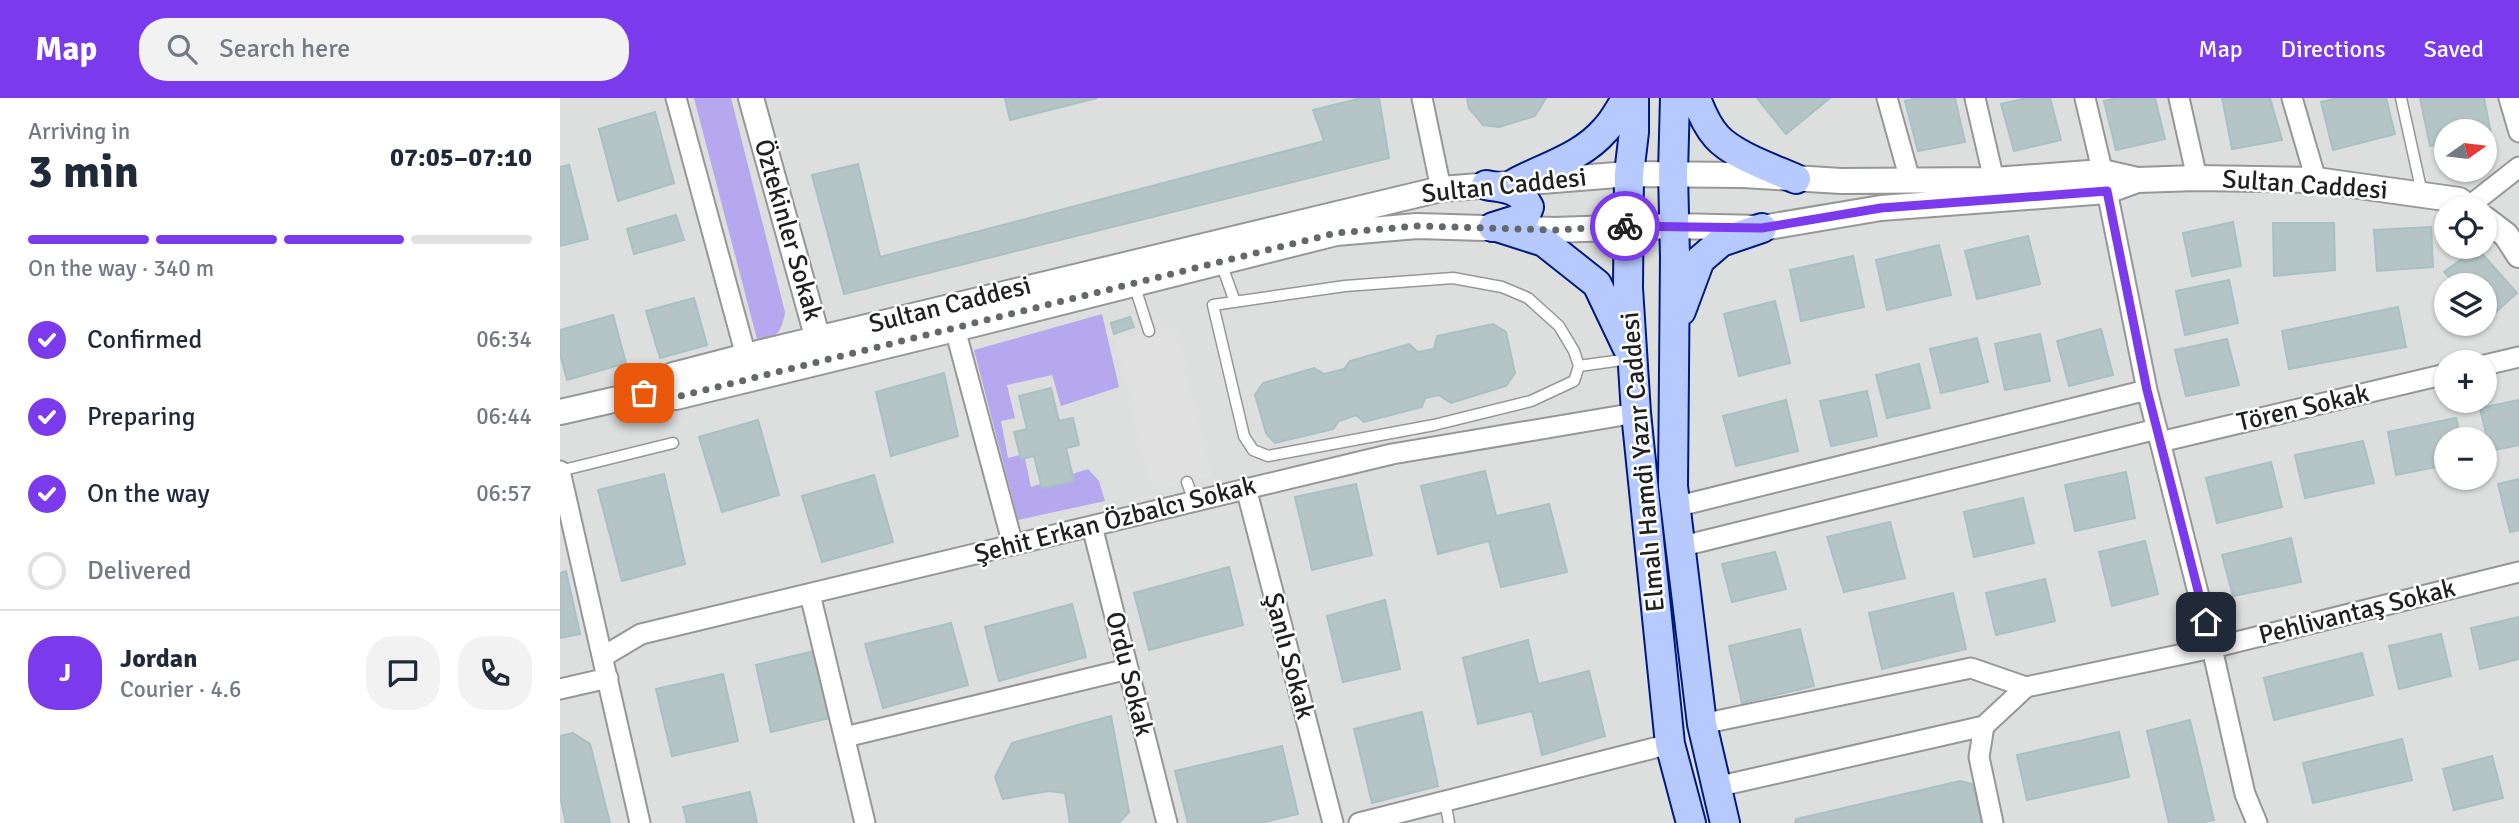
<!DOCTYPE html>
<html lang="en">
<head>
<meta charset="utf-8">
<style>
  :root { --surface:#fff; --page:#f2f2f3; --text:#1f2937; --muted:#747a83; --line:#e0e1e3; --accent:#7c3aed }
  body { margin:0; font-family:Signika,sans-serif; background:var(--page); color:var(--text); height:100vh; display:flex; flex-direction:column; font-size:26px; white-space:nowrap }
  * { box-sizing:border-box; margin:0 }
  p { font-size:23px; color:var(--muted) }
  .icon { flex:none; width:38px; height:38px; fill:none; stroke:currentColor; stroke-width:2; stroke-linecap:round; stroke-linejoin:round }
  .map { position:relative; flex:1; overflow:hidden }
  .details { display:flex; flex-direction:column; background:var(--surface); width:560px }
  .details>* { flex:none }
  .needle { width:46px; rotate:76deg }
  .controls { position:absolute; left:1874px; top:21px; display:grid; gap:14px }
  .controls a { display:grid; place-items:center; width:63px; height:63px; border-radius:50%; background:var(--surface); box-shadow:0 2px 5px #0004; font-size:35px }
  .pin { position:absolute; display:grid; place-items:center; width:60px; height:60px; color:#fff; margin:-30px; border-radius:14px; box-shadow:0 4px 10px #0006 }
  .courier { position:absolute; display:grid; place-items:center; width:70px; height:70px; margin:-35px; border:5px solid #7c3aed; border-radius:50%; background:#fff; color:#222; box-shadow:0 2px 9px #0007 }
  .headline em { font-style:normal; font-weight:700 }
  .headline div { display:flex; flex-direction:column-reverse }
  .headline { display:flex; align-items:center; justify-content:space-between; height:119px; padding:0 28px }
  h1 { font-size:46px; font-weight:700; line-height:52px }
  .bar { display:grid; grid-template-columns:repeat(4,1fr); gap:10px 7px; align-content:center; height:84px; padding:0 28px }
  .bar i { height:9px; border-radius:5px; background:var(--line) }
  .bar .selected { background:var(--accent) }
  .bar p { grid-column:span 4 }
  .line { display:flex; align-items:center; gap:18px; padding:0 28px; border-top:2px solid var(--line) }
  .line div { flex:1 }
  .round { display:grid; place-items:center; flex:none; width:74px; height:74px; border-radius:28px; background:var(--page) }
  ol { padding:0 28px; list-style:none }
  li { display:flex; align-items:center; gap:21px; height:77px }
  li p { margin-inline-start:auto }
  li .icon { padding:7px; border-radius:50%; background:var(--accent); color:#fff; stroke-width:4 }
  li:last-child { color:var(--muted) }
  li i { width:38px; height:38px; border:4px solid var(--line); border-radius:50% }
  header { display:flex; align-items:center; gap:42px; box-sizing:border-box; height:98px; padding:0 35px; background:var(--accent); color:#fff }
  header strong { font-size:33px }
  nav { display:flex; gap:38px; margin-inline-start:auto; font-size:24px }
  .search { width:490px; height:63px; background:var(--page); display:flex; align-items:center; gap:18px; box-sizing:border-box; padding:0 24px; border-radius:28px; color:var(--muted); font-size:26px }
  main { display:flex; flex:1; min-height:0 }
  .map>svg:first-child { display:block }
  .residential { fill:#dddede; fill-rule:evenodd }
  .grass { fill:#b6a8ef }
  .parking { fill:#e0e0e0 }
  .building { fill:#b5c5c6; stroke:#a7c1c5; stroke-width:2 }
  .lines { fill:none; stroke-linecap:round; stroke-linejoin:round }
  .service-casing { stroke:#979797; stroke-width:13 }
  .minor-casing { stroke:#979797; stroke-width:23 }
  .tertiary-casing { stroke:#979797; stroke-width:28 }
  .secondary-casing { stroke:#001a7f; stroke-width:32 }
  .service { stroke:#fff; stroke-width:10 }
  .minor { stroke:#fff; stroke-width:19 }
  .tertiary { stroke:#fff; stroke-width:24 }
  .secondary { stroke:#b7caff; stroke-width:28 }
  .done { stroke:#65686a; stroke-width:7; stroke-dasharray:0 12.6 }
  .route { stroke:#7c3aed; stroke-width:9 }
  .labels { text-anchor:middle; dominant-baseline:central; stroke-width:5; stroke-linejoin:round; paint-order:stroke }
  .street-label { font-size:26px; fill:#202020; stroke:#fff }
</style>
</head>
<body>
<header>
<strong>Map</strong>
<div class="search"><svg class="icon" aria-label="search" viewBox="0 0 24 24"><circle cx="10" cy="10" r="6"/><path d="M15 15l6 6"/></svg>Search here</div>
<nav><a>Map</a><a>Directions</a><a>Saved</a></nav>
</header>
<main>
<section class="details">
<div class="headline"><div><h1>3 min</h1><p>Arriving in</p></div><em>07:05–07:10</em></div>
<div class="bar"><i class="selected"></i><i class="selected"></i><i class="selected"></i><i></i><p>On the way · 340 m</p></div>
<ol>
<li><svg class="icon" aria-label="check" viewBox="0 0 24 24"><path d="M5 12l5 5 9-10"/></svg>Confirmed<p>06:34</p></li>
<li><svg class="icon" aria-label="check" viewBox="0 0 24 24"><path d="M5 12l5 5 9-10"/></svg>Preparing<p>06:44</p></li>
<li><svg class="icon" aria-label="check" viewBox="0 0 24 24"><path d="M5 12l5 5 9-10"/></svg>On the way<p>06:57</p></li>
<li><i></i>Delivered</li>
</ol>
<div class="line" style="height:126px"><b class="round" style="background:var(--accent);color:#fff">J</b><div><b>Jordan</b><p>Courier · 4.6</p></div><a class="round"><svg class="icon" aria-label="chat" viewBox="0 0 24 24"><path d="M4 5h16v11H9l-5 4z"/></svg></a><a class="round"><svg class="icon" aria-label="phone" viewBox="0 0 24 24"><path d="M5 4h4l2 5-3 2q2 4 5 5l2-3 5 2v4C11 20 4 13 5 4z"/></svg></a></div>
</section>
<div class="map">
<svg width="1959" height="725" viewBox="0 0 1959 725">
  <rect width="100%" height="100%" fill="#e6edf2"/>
  <path class="residential" d="M 0,0 L 1959,0 L 1959,725 L 0,725 ZM 1886,33 L 1925,33 L 1925,72 L 1886,72 ZM 1886,110 L 1925,110 L 1925,149 L 1886,149 ZM 1886,187 L 1925,187 L 1925,226 L 1886,226 ZM 1886,264 L 1925,264 L 1925,303 L 1886,303 ZM 1886,341 L 1925,341 L 1925,380 L 1886,380 Z"/>
  <path class="grass" d="M 134,0 L 171,0 L 225,214 C 222,233 217,240 198,245 Z
    M 542,216 L 559,289 L 501,308 L 492,277 L 447,287 L 455,320 L 441,323 L 448,360 L 464,356 L 471,389 L 528,371 L 539,383 L 545,403 L 458,422 L 414,252 Z"/>
  <path class="parking" d="M 616,225 L 652,378 L 590,393 L 557,243 Z"/>
  <path class="building" d="M 445,0 L 537,0 L 450,22 Z
    M 802,0 L 819,0 L 829,60 L 284,196 L 252,77 L 298,66 L 320,159 L 764,43 L 753,12 Z
    M 907,0 L 986,0 L 975,18 L 939,29 L 923,27 L 909,10 Z
    M 1197,0 L 1270,0 L 1226,36 Z
    M 1357,0 L 1395,0 L 1405,44 L 1358,53 L 1345,3 Z
    M 1467,0 L 1490,0 L 1501,42 L 1454,53 L 1441,6 Z
    M 1557,0 L 1595,0 L 1605,41 L 1556,52 L 1544,3 Z
    M 1662,0 L 1710,0 L 1722,42 L 1672,51 Z
    M 1778,0 L 1826,0 L 1835,36 L 1773,52 L 1761,4 Z
    M 1860,0 L 1924,0 L 1931,36 L 1925,37 L 1925,33 L 1886,33 L 1886,45 L 1870,48 Z
    M 95,14 L 114,85 L 58,103 L 39,31 Z
    M 9,67 L 28,141 L 0,148 L 0,69 Z
    M 116,117 L 124,142 L 74,156 L 67,131 Z
    M 1673,124 L 1681,168 L 1632,178 L 1623,135 Z
    M 1713,125 L 1774,125 L 1775,172 L 1714,178 Z
    M 1871,129 L 1873,169 L 1817,173 L 1814,132 Z
    M 1468,138 L 1480,186 L 1417,201 L 1405,153 Z
    M 1379,147 L 1391,197 L 1327,212 L 1316,162 Z
    M 1917,150 L 1957,195 L 1927,222 L 1925,219 L 1925,187 L 1896,187 L 1884,174 Z
    M 1293,158 L 1304,209 L 1241,223 L 1230,172 Z
    M 1669,182 L 1678,225 L 1625,237 L 1616,193 Z
    M 134,200 L 147,247 L 100,260 L 86,213 Z
    M 1215,203 L 1230,265 L 1179,278 L 1164,216 Z
    M 1838,209 L 1846,249 L 1729,271 L 1722,233 Z
    M 53,217 L 66,265 L 7,282 L 0,256 L 0,232 Z
    M 570,219 L 574,229 L 554,236 L 551,225 Z
    M 933,226 L 946,234 L 955,275 L 946,288 L 891,305 L 879,297 L 865,300 L 862,309 L 804,324 L 796,317 L 779,323 L 773,331 L 715,345 L 706,335 L 695,297 L 703,285 L 754,270 L 764,276 L 784,271 L 790,263 L 849,246 L 858,254 L 874,251 L 877,238 Z
    M 1541,231 L 1553,277 L 1509,288 L 1497,243 Z
    M 1480,236 L 1490,283 L 1445,292 L 1435,246 Z
    M 1417,240 L 1428,284 L 1381,295 L 1370,251 Z
    M 1667,241 L 1679,287 L 1626,298 L 1615,252 Z
    M 1359,266 L 1370,310 L 1327,320 L 1316,277 Z
    M 384,275 L 398,338 L 331,358 L 316,294 Z
    M 491,290 L 499,323 L 513,320 L 519,347 L 506,350 L 514,383 L 482,390 L 474,358 L 461,361 L 454,334 L 467,331 L 459,298 Z
    M 1307,293 L 1317,338 L 1271,348 L 1260,303 Z
    M 1226,302 L 1238,353 L 1176,368 L 1163,318 Z
    M 1959,302 L 1959,347 L 1930,353 L 1920,310 Z
    M 1896,320 L 1901,341 L 1886,341 L 1886,367 L 1836,377 L 1828,334 Z
    M 198,322 L 219,397 L 162,414 L 139,339 Z
    M 1803,343 L 1814,385 L 1745,400 L 1735,357 Z
    M 1711,364 L 1722,409 L 1657,425 L 1646,380 Z
    M 925,373 L 936,418 L 989,406 L 1007,474 L 941,489 L 929,443 L 878,456 L 861,388 Z
    M 1566,374 L 1575,420 L 1515,433 L 1505,387 Z
    M 104,376 L 125,466 L 62,483 L 38,392 Z
    M 314,377 L 333,444 L 262,464 L 242,398 Z
    M 1959,381 L 1959,432 L 1950,434 L 1938,386 Z
    M 796,386 L 812,457 L 752,472 L 735,399 Z
    M 1463,400 L 1474,445 L 1414,459 L 1404,414 Z
    M 1330,424 L 1345,480 L 1284,494 L 1267,439 Z
    M 1731,440 L 1741,484 L 1673,498 L 1662,457 Z
    M 1585,443 L 1598,496 L 1552,508 L 1539,454 Z
    M 1215,454 L 1226,491 L 1172,504 L 1162,466 Z
    M 669,469 L 683,527 L 589,552 L 574,495 Z
    M 6,473 L 20,536 L 0,540 L 0,475 Z
    M 1485,481 L 1495,523 L 1436,537 L 1426,495 Z
    M 1393,495 L 1406,551 L 1322,571 L 1309,515 Z
    M 825,502 L 840,571 L 783,584 L 767,518 Z
    M 512,506 L 526,559 L 439,583 L 425,529 Z
    M 1959,519 L 1959,561 L 1920,571 L 1911,530 Z
    M 391,525 L 408,587 L 323,610 L 305,546 Z
    M 1240,531 L 1254,588 L 1182,605 L 1169,548 Z
    M 1881,536 L 1891,578 L 1839,591 L 1829,548 Z
    M 968,542 L 978,586 L 1029,573 L 1045,638 L 982,657 L 972,613 L 918,626 L 903,560 Z
    M 262,551 L 278,618 L 211,634 L 196,567 Z
    M 1802,555 L 1813,597 L 1714,622 L 1704,580 Z
    M 163,576 L 178,643 L 112,658 L 96,591 Z
    M 862,614 L 878,688 L 812,705 L 794,631 Z
    M 551,618 L 569,714 L 559,725 L 510,725 L 505,695 L 488,693 L 443,701 L 435,679 L 452,645 Z
    M 1630,622 L 1654,722 L 1640,725 L 1609,725 L 1587,633 Z
    M 1559,634 L 1569,679 L 1467,702 L 1457,657 Z
    M 13,635 L 30,646 L 50,725 L 6,725 L 0,698 L 0,638 Z
    M 1842,641 L 1852,682 L 1753,705 L 1743,665 Z
    M 722,648 L 738,716 L 701,725 L 628,725 L 615,673 Z
    M 1932,658 L 1943,700 L 1894,712 L 1883,671 Z
    M 1400,683 L 1412,686 L 1422,725 L 1235,725 L 1236,721 Z
    M 190,694 L 197,725 L 127,725 L 123,709 Z"/>
  <g class="lines">
    <defs>
      <path id="service" d="M 1841,0 L 1862,95
        M 661,165 L 675,204
        M 893,180 L 942,189 L 968,200 L 999,228 L 1014,253 L 1019,268 L 1014,283 L 971,303 L 874,327 L 708,358 L 693,352 L 684,338 L 653,207 L 785,188 Z
        M 574,186 L 589,233
        M 1019,268 L 1069,261
        M 0,373 L 113,345
        M 627,384 L 634,403
        M 885,703 L 889,725"/>
      <path id="minor" d="M 116,0 L 186,258
        M 862,0 L 881,91
        M 1327,0 L 1350,82
        M 1415,0 L 1434,82
        M 1525,0 L 1547,93 L 1587,292 L 1652,550 L 1685,696 L 1697,725
        M 1619,0 L 1637,80
        M 1732,0 L 1756,82
        M 1949,0 L 1959,34
        M 1908,109 L 1959,69
        M 395,231 L 453,447
        M 1925,267 L 1959,259
        M 1600,344 L 1886,276
        M 0,373 L 80,725
        M 686,390 L 773,725
        M 1115,409 L 1587,292
        M 532,428 L 607,725
        M 1119,449 L 1597,331
        M 250,496 L 305,725
        M 44,558 L 81,536 L 832,356 L 1076,315
        M 0,591 L 48,580
        M 1142,626 L 1411,570 L 1466,589
        M 1424,628 L 1419,659 L 1433,725
        M 285,639 L 568,571
        M 1156,689 L 1424,628 L 1466,589 L 1652,550 L 1959,474
        M 799,725 L 1110,646"/>
      <path id="tertiary" d="M 191,0 L 262,256
        M 1925,121 L 1946,137 L 1959,157
        M 84,295 L 113,277 L 186,258 L 881,91 L 1069,76 L 1183,77 L 1281,83 L 1434,82 L 1542,74 L 1577,82 L 1637,80 L 1756,82 L 1899,102 L 1910,110
        M 0,314 L 84,295 L 116,299 L 395,231 L 776,135 L 857,128 L 994,132 L 1113,128 L 1202,130 L 1321,110 L 1547,93 L 1577,82"/>
      <path id="secondary" d="M 1074,0 L 1074,34 L 1069,76 L 1068,190 L 1076,315 L 1110,646 L 1131,725
        M 1115,0 L 1113,75 L 1115,159 L 1113,388 L 1142,626 L 1165,725
        M 1136,0 C 1141,14 1147,28 1157,39 C 1173,57 1214,71 1236,81
        M 955,85 C 985,69 1022,59 1045,32 C 1054,23 1060,10 1067,0
        M 926,87 C 945,91 959,89 969,109 L 965,119 L 933,129
        M 940,130 L 984,144 L 1037,186 L 1067,249
        M 1121,213 L 1140,162 L 1161,144 L 1202,130"/>
    </defs>
    <use href="#service" class="service-casing"/>
    <use href="#minor" class="minor-casing"/>
    <use href="#tertiary" class="tertiary-casing"/>
    <use href="#secondary" class="secondary-casing"/>
    <use href="#service" class="service"/>
    <use href="#minor" class="minor"/>
    <use href="#tertiary" class="tertiary"/>
    <use href="#secondary" class="secondary"/>
  </g>
  <g class="lines">
    <path class="done" d="M 84,295 L 116,299 L 141,293 L 776,135 L 857,128 L 994,132 L 1065,128"/>
    <path class="route" d="M 1065,128 L 1202,130 L 1321,110 L 1547,93 L 1587,292 L 1646,524"/>
  </g>
  <g class="labels">
    <g class="street-label">
      <text transform="translate(1745 87) rotate(4)">Sultan Caddesi</text>
      <text transform="translate(944 88) rotate(-6)">Sultan Caddesi</text>
      <text transform="translate(228 132) rotate(74)">Öztekinler Sokak</text>
      <text transform="translate(390 207) rotate(-14)">Sultan Caddesi</text>
      <text transform="translate(1743 310) rotate(-13)">Tören Sokak</text>
      <text transform="translate(1083 364) rotate(-95)">Elmalı Hamdi Yazır Caddesi</text>
      <text transform="translate(555 422) rotate(-14)">Şehit Erkan Özbalcı Sokak</text>
      <text transform="translate(1797 514) rotate(-14)">Pehlivantaş Sokak</text>
      <text transform="translate(729 558) rotate(75)">Şanlı Sokak</text>
      <text transform="translate(569 576) rotate(76)">Ordu Sokak</text>
    </g>
  </g>
</svg>
<div class="controls">
<a><svg class="needle" viewBox="-14 -14 28 28"><path d="M0-13l5 13h-10z" fill="#e53935"/><path d="M0 13l5-13h-10z" fill="#747a83"/></svg></a>
<a><svg class="icon" aria-label="locate" viewBox="0 0 24 24"><circle cx="12" cy="12" r="6"/><path d="M12 2v4M12 18v4M2 12h4M18 12h4"/></svg></a>
<a><svg class="icon" aria-label="layers" viewBox="0 0 24 24"><path d="M12 4l9 5-9 5-9-5zM3 14l9 5 9-5"/></svg></a>
<a>+</a>
<a>−</a>
</div>
<div class="pin" style="left:84px;top:295px;background:#ea580c"><svg class="icon" aria-label="bag" viewBox="0 0 24 24"><path d="M5 8h14l-1 12H6zM9 8a3 3 0 0 1 6 0"/></svg></div>
<div class="pin" style="left:1646px;top:524px;background:#1f2937"><svg class="icon" aria-label="home" viewBox="0 0 24 24"><path d="M3 11l9-7 9 7M6 9v11h12V9"/></svg></div>
<div class="courier" style="left:1065px;top:128px"><svg class="icon" aria-label="bike" viewBox="0 0 24 24"><circle cx="6" cy="16" r="4"/><circle cx="18" cy="16" r="4"/><path d="M6 16l4-8h5l3 8M10 8l3 8H6M13 5h3"/></svg></div>
</div>
</main>
</body>
</html>
